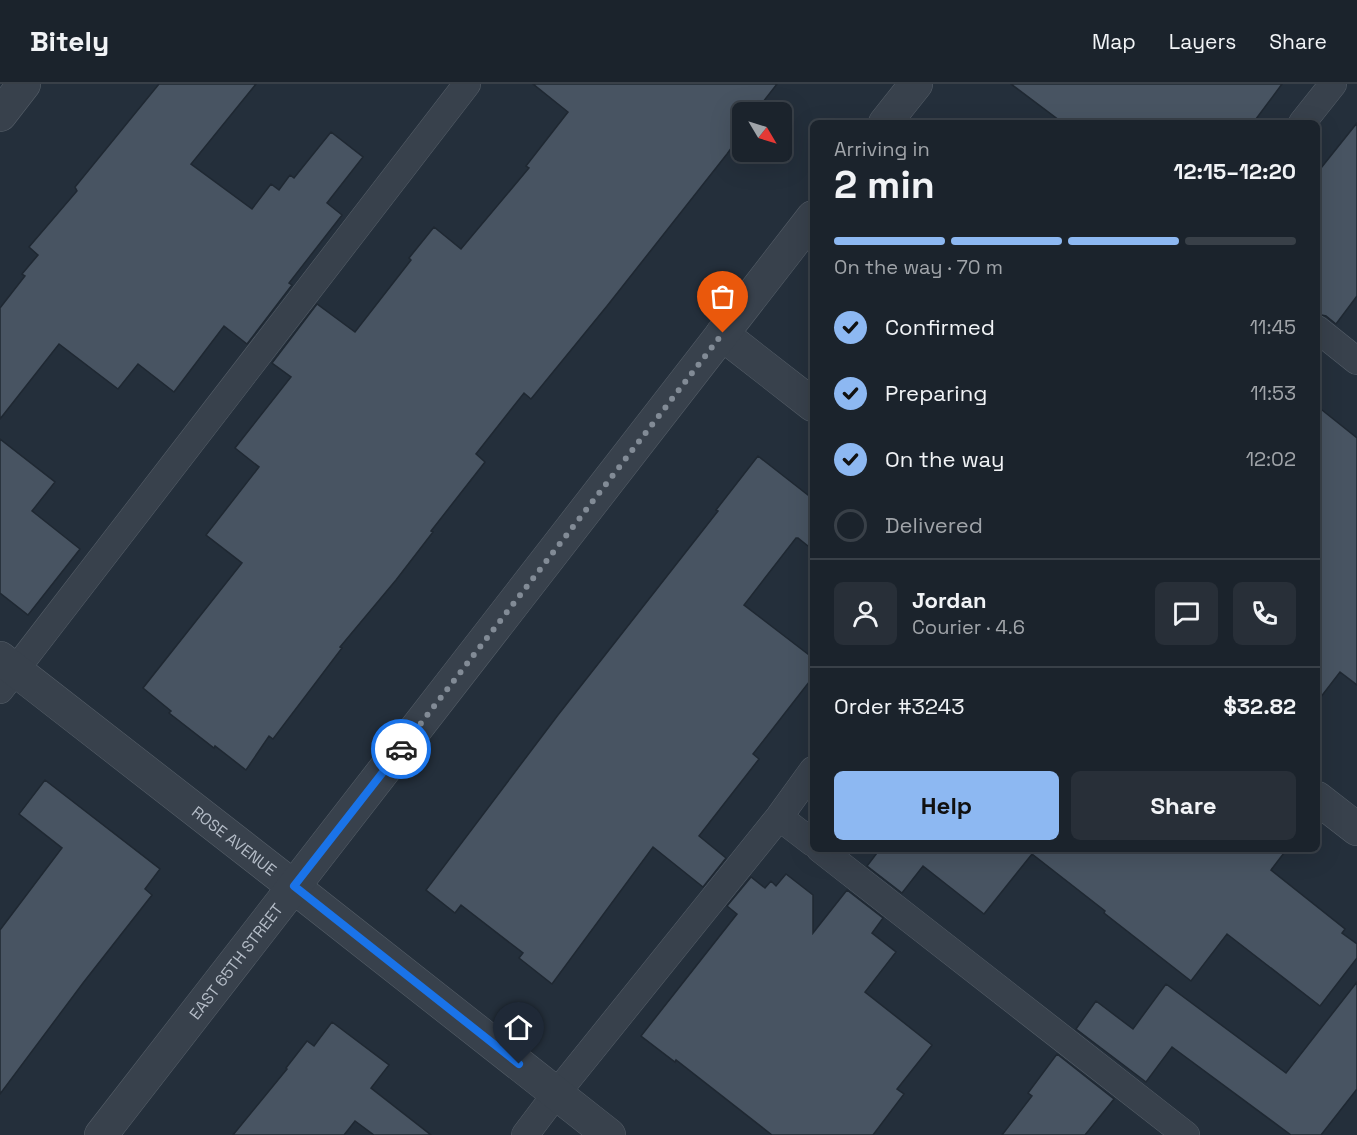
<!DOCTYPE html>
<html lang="en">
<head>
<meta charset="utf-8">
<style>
  :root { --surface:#1b232c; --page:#282f38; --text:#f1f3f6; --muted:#a0a4a9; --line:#394048; --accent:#8db8f2 }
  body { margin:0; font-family:"Space Grotesk",sans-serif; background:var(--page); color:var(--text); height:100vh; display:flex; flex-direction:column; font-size:22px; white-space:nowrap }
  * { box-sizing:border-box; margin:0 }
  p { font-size:20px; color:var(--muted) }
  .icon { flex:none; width:33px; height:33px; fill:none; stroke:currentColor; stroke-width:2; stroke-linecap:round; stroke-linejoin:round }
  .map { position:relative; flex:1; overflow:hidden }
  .drawer { position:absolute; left:810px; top:36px; width:510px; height:732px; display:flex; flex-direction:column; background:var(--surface); border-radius:9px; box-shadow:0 6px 24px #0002,0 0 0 2px var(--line) }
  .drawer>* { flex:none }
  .needle { width:39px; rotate:128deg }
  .controls { position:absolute; left:732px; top:18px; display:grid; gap:12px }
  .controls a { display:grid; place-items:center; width:60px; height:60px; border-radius:9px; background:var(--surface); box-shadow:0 6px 24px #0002,0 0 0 2px var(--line); font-size:30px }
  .pin { position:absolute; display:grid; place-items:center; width:51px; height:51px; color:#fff; margin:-62px -26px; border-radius:50% 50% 50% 0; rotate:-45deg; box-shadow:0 0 6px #0007 }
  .pin .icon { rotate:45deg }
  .courier { position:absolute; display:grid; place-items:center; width:60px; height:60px; margin:-30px; border:4px solid #1a73e8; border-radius:50%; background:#fff; color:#222; box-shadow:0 2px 8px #0007 }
  .headline em { font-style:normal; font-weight:700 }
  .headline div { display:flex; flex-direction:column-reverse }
  .headline { display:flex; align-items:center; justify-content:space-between; height:102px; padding:0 24px }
  h1 { font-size:39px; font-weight:700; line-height:45px }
  .bar { display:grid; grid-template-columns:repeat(4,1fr); gap:9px 6px; align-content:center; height:72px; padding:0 24px }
  .bar i { height:8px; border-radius:4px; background:var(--line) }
  .bar .selected { background:var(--accent) }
  .bar p { grid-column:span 4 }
  .line { display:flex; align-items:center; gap:15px; padding:0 24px; border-top:2px solid var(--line) }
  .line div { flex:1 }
  .round { display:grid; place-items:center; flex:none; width:63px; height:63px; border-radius:9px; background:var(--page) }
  ol { padding:0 24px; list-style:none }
  li { display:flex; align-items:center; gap:18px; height:66px }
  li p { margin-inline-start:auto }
  li .icon { padding:6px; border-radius:50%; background:var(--accent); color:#111; stroke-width:4 }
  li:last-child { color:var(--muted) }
  li i { width:33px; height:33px; border:3px solid var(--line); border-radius:50% }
  .cta { display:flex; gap:12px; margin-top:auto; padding:12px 24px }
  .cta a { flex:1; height:69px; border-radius:9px; background:var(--accent); color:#111; font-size:24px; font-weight:700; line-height:69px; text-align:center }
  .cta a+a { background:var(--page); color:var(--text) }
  header { display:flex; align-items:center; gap:36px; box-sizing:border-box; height:84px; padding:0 30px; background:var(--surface); border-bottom:2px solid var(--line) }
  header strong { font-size:28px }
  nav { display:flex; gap:33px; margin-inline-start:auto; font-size:21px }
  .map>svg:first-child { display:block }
  .building { fill:#485462; stroke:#1f2832; stroke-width:1.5 }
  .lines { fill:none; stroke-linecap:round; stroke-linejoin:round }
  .lane-casing { stroke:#565f69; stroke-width:28 }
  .street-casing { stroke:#565f69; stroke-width:34 }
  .lane { stroke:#38414c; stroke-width:27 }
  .street { stroke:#38414c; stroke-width:33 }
  .done { stroke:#828b96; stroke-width:6; stroke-dasharray:0 10.8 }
  .route { stroke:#1a73e8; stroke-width:8 }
  .labels { text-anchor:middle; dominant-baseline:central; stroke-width:4.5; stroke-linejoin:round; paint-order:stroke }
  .street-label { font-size:16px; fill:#b4bcc7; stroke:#1d2630 }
</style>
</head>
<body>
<header>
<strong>Bitely</strong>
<nav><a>Map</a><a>Layers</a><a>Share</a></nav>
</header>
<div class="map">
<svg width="1357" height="1051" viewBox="0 0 1357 1051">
  <rect width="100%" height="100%" fill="#242f3b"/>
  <path class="building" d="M 159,0 L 256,0 L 191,80 L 252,125 L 271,100 L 279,106 L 290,91 L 294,94 L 331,48 L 363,73 L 327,119 L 342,131 L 289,199 L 292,201 L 247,260 L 224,242 L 174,308 L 138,280 L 118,305 L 59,260 L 0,335 L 0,224 L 25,192 L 22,190 L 38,171 L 29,163 L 77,107 L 75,103 Z
    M 533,0 L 777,0 L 755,28 L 742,28 L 742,49 L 727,70 L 607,222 L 531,315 L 524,309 L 476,370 L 485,378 L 431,447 L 433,448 L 396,496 L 340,563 L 342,564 L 273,655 L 269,652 L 246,686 L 215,662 L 214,664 L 169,629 L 171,627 L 143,604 L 242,479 L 206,451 L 259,383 L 235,364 L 291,293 L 272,279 L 317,220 L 355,248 L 411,176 L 409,174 L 434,143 L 461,165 L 529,84 L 526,82 L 568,28 Z
    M 1011,0 L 1282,0 L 1253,39 L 1063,39 Z
    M 1357,39 L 1357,212 L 1336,240 L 1326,232 L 1317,230 L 1317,89 Z
    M 1317,322 L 1357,354 L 1357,601 L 1340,588 L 1317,618 Z
    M 0,355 L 55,398 L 32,427 L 80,465 L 28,531 L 0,509 Z
    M 758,372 L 813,415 L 813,466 L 798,454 L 796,454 L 744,521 L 813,574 L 813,593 L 753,670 L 759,675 L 699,752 L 726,774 L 703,803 L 653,763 L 552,900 L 519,874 L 523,869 L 461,821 L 455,829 L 426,806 L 558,631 L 718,427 L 716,426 Z
    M 45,696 L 160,785 L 145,805 L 152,811 L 83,899 L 0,1010 L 0,846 L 62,764 L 19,730 Z
    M 880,765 L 1287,765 L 1271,786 L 1345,845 L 1342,849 L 1357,860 L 1357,874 L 1320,922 L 1227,850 L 1191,897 L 1104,829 L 1105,827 L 1032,770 L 984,830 L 923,782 L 902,809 L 867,782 Z
    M 786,790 L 813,811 L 813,849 L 847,806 L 883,834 L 872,849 L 896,868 L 865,908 L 932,961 L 897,1005 L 904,1010 L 873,1051 L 772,1051 L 676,976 L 675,978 L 641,952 L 737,830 L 727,822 L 751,793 L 765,804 L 771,797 L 776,802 Z
    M 1357,898 L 1357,1005 L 1321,1051 L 1291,1051 L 1172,963 L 1146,998 L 1076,945 L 1096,917 L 1133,945 L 1166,900 L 1286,989 Z
    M 332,938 L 389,981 L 371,1004 L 431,1051 L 374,1051 L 355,1037 L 344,1051 L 233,1051 L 287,985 L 286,984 L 307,957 L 314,962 Z
    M 1057,970 L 1114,1015 L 1085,1051 L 1002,1051 L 1032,1012 L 1028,1009 Z"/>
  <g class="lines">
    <defs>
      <path id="lane" d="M 1302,39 L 1333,0
        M 1317,245 L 1357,277
        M 0,606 L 467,0
        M 779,733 L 813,759
        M 820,765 L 1186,1051
        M 525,1051 L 556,1010 L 779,733 L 813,686"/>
      <g id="street">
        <path d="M 0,31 L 24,0"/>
        <path d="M 885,39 L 916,0"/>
        <path d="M 722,250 L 813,321"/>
        <path id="s1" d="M 0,574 L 294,803 L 609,1051"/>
        <path d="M 1317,714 L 1357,745"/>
        <path id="s2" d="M 101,1051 L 813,133"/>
      </g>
    </defs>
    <use href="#lane" class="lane-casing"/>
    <use href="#street" class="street-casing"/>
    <use href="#lane" class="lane"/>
    <use href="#street" class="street"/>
  </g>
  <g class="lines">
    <path class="done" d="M 401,665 L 723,249"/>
    <path class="route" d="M 401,665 L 294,802 L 519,980"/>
  </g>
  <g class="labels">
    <g class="street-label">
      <text stroke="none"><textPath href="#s1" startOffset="297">ROSE AVENUE</textPath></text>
      <text stroke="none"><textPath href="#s2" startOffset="220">EAST 65TH STREET</textPath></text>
    </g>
  </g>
</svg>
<div class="controls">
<a><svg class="needle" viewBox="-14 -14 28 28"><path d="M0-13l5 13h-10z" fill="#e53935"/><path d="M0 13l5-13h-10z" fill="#a0a4a9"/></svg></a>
</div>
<div class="pin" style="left:723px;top:249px;background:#ea580c"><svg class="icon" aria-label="bag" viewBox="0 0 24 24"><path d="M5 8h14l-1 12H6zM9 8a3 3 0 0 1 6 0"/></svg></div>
<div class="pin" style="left:519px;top:980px;background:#1f2937"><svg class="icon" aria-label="home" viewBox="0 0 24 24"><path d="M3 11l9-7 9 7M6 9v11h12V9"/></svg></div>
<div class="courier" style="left:401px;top:665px"><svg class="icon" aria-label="car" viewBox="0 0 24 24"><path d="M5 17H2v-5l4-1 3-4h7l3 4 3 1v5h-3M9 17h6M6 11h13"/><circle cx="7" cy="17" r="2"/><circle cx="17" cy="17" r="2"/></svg></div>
<section class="drawer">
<div class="headline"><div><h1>2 min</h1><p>Arriving in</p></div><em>12:15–12:20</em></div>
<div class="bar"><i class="selected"></i><i class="selected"></i><i class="selected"></i><i></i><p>On the way · 70 m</p></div>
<ol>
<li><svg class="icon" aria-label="check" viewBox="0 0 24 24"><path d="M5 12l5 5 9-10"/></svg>Confirmed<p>11:45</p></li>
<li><svg class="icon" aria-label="check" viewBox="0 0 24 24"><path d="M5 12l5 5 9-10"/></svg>Preparing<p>11:53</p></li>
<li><svg class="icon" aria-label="check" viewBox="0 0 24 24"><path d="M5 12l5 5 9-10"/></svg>On the way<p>12:02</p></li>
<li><i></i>Delivered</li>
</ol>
<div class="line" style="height:108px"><a class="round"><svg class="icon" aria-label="person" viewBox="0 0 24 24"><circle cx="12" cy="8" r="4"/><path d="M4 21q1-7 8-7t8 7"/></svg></a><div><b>Jordan</b><p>Courier · 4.6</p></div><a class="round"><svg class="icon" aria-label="chat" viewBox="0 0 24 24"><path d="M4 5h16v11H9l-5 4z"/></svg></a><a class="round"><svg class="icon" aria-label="phone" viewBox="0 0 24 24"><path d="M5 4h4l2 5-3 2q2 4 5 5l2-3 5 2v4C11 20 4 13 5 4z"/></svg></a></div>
<div class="line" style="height:78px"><div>Order #3243</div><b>$32.82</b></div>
<div class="cta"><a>Help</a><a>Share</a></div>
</section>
</div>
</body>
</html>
